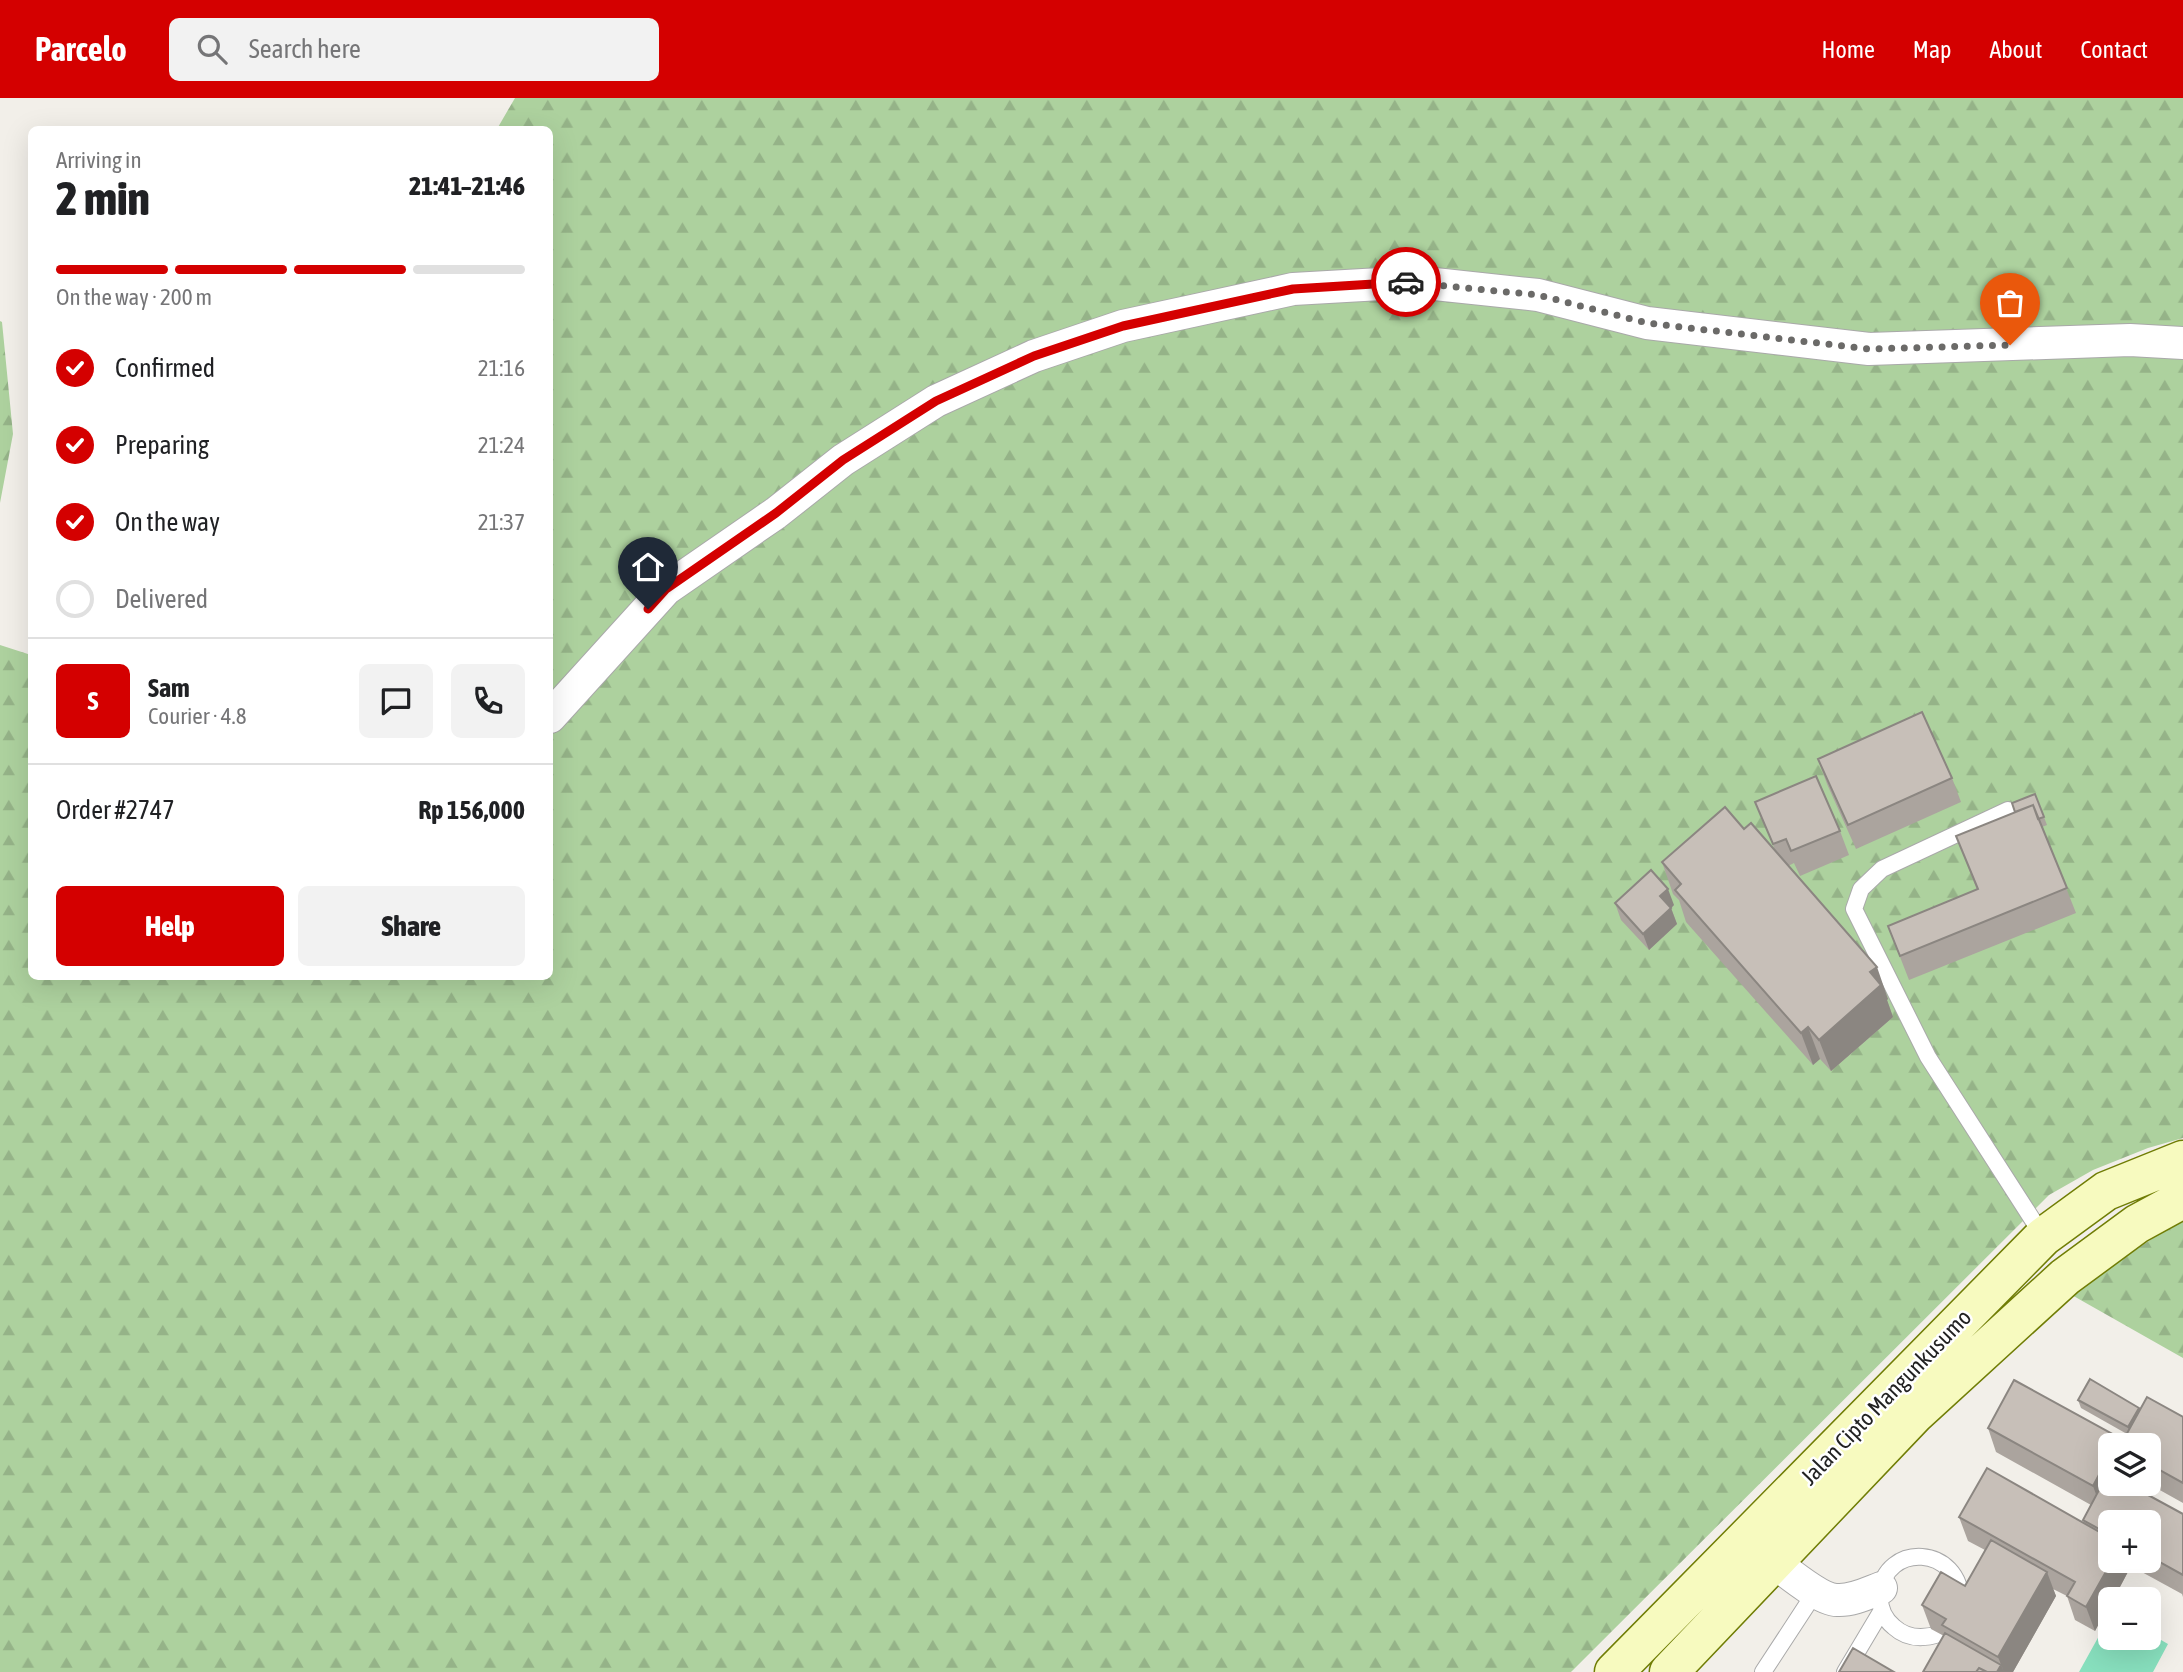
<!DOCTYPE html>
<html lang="en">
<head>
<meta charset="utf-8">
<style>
  :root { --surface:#fff; --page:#f2f2f2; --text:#202124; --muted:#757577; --line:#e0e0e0; --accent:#d40000 }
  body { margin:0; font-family:"Asap Condensed",sans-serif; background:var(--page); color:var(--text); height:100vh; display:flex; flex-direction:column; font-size:26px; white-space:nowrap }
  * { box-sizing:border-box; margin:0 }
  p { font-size:23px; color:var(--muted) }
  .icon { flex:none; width:38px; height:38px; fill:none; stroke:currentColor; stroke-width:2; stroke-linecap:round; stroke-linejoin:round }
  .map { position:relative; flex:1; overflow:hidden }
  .panel { position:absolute; left:28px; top:28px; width:525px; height:854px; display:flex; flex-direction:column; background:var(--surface); border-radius:10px; box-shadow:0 7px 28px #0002 }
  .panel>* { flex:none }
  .buttons { position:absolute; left:2098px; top:1335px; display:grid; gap:14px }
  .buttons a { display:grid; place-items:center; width:63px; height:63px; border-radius:10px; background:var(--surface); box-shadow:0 7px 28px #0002; font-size:35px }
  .pin { position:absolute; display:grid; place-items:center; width:60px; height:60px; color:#fff; margin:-72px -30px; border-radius:50% 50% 50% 0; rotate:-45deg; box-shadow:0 0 7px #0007 }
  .pin .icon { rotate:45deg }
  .courier { position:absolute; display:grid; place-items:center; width:70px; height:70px; margin:-35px; border:5px solid #d40000; border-radius:50%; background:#fff; color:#222; box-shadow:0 2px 9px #0007 }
  .head em { font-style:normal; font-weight:800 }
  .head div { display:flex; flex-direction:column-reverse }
  .head { display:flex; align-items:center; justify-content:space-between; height:119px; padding:0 28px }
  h1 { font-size:46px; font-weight:800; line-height:52px }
  .bar { display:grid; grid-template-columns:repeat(4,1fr); gap:10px 7px; align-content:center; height:84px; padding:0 28px }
  .bar i { height:9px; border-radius:5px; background:var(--line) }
  .bar .current { background:var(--accent) }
  .bar p { grid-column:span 4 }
  .line { display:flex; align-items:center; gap:18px; padding:0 28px; border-top:2px solid var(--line) }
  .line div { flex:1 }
  .round { display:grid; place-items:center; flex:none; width:74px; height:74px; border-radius:10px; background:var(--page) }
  ol { padding:0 28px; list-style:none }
  li { display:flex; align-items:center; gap:21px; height:77px }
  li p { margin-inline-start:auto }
  li .icon { padding:7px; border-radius:50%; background:var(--accent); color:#fff; stroke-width:4 }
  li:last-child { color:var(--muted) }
  li i { width:38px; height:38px; border:4px solid var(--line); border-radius:50% }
  .action { display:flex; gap:14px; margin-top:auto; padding:14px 28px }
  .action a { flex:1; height:80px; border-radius:10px; background:var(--accent); color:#fff; font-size:28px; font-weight:800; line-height:80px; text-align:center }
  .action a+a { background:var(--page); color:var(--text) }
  header { display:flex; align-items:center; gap:42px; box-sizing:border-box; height:98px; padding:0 35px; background:var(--accent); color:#fff }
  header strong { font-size:33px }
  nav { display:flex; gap:38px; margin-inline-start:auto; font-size:24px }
  .search { width:490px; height:63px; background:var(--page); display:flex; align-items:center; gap:18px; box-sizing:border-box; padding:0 24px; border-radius:10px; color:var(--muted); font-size:26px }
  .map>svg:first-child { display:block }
  .forest { fill:url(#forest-firs) }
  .pitch { fill:#88e0be }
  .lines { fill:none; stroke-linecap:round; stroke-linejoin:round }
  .lane-casing { stroke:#a9a9a9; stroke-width:18 }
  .street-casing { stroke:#a9a9a9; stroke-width:34 }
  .secondary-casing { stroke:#707d05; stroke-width:41 }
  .lane { stroke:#fff; stroke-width:16 }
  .street { stroke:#fff; stroke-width:32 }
  .secondary { stroke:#f7fabf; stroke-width:38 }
  .wall { fill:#aba49e; fill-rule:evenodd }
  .shaded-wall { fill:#8b8681 }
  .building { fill:#c7bfb8; stroke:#8b8681; stroke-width:2 }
  .done { stroke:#6b6a68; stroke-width:7; stroke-dasharray:0 12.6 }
  .route { stroke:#d40000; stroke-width:9 }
  .labels { text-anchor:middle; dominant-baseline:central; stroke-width:5; stroke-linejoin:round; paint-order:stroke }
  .street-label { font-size:23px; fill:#222; stroke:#fff }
</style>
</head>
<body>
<header>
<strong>Parcelo</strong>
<div class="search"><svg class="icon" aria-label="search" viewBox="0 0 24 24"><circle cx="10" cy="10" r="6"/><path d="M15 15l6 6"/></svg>Search here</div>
<nav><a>Home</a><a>Map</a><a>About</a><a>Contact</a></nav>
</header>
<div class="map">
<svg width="2183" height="1574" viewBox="0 0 2183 1574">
  <defs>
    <pattern id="forest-firs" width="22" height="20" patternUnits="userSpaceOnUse" patternTransform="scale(1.75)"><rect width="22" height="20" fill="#add19e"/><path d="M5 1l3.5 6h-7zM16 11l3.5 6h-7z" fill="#95b388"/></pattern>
  </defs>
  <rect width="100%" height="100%" fill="#f2efe9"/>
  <path class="forest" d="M 515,0 L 2183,0 L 2183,1040 L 2148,1050 L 2093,1072 L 2049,1097 L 1571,1574 L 0,1574 L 0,547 L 31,557 L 32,878 L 550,878 L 550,32 L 497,31 Z
    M 0,223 L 2,224 L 13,336 L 0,405 Z
    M 2183,1124 L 2183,1260 L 2070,1196 L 2168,1130 Z"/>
  <path class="pitch" d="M 2110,1518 L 2110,1540 L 2149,1540 L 2149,1535 L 2168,1546 L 2153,1574 L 2079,1574 Z"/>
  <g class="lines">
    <defs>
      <path id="lane" d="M 2008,712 L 1882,771 L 1861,791 L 1854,811 L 1928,959 L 2043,1138
        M 1939,1536 C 1923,1541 1907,1541 1894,1529 C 1884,1521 1879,1509 1880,1496 C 1884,1444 1961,1446 1961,1505
        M 1763,1574 L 1816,1493
        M 1845,1574 L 1882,1512"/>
      <path id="street" d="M 550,619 L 666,491 L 776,415 L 843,362 L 936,303 L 1034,258 L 1123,228 L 1293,191 L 1416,184 L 1538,197 L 1647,225 L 1869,251 L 2130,242 L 2183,245
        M 1774,1464 C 1787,1474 1821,1502 1837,1502 C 1852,1503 1868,1495 1881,1490"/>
      <path id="secondary" d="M 1614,1574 L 2043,1139 L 2106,1093 L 2183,1062
        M 1669,1574 L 1915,1316 L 2065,1179 L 2137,1126 L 2183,1101"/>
    </defs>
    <use href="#lane" class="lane-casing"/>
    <use href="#street" class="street-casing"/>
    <use href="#secondary" class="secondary-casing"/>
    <use href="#lane" class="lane"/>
    <use href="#street" class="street"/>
    <use href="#secondary" class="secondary"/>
  </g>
  <path class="wall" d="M 1818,661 L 1952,680 L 1961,704 L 1856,751 L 1827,686 Z
    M 2035,696 L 2047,727 L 2042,729 L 2076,815 L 1909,882 L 1888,828 L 1977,792 L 1956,738 L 2015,714 Z
    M 1755,704 L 1840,733 L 1849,757 L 1800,778 L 1794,765 L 1788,768 L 1888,901 L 1887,902 L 1893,919 L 1831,973 L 1820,961 L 1813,967 L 1686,824 L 1679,802 L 1673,796 L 1662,764 L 1744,731 L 1775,752 Z
    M 1615,805 L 1674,807 L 1671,810 L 1677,826 L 1649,852 L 1621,822 Z
    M 2078,1302 L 2139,1310 L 2140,1312 L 2183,1319 L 2183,1405 L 2149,1386 L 2149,1348 L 2110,1348 L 2110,1386 L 2183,1416 L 2183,1499 L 2182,1496 L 2129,1467 L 2130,1470 L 2113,1502 L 2110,1502 L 2095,1533 L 2075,1522 L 2067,1498 L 2053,1491 L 2056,1498 L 2013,1574 L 1923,1574 L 1944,1538 L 1931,1531 L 1922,1507 L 1965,1488 L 1985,1452 L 1968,1443 L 1959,1419 L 2084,1425 L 2083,1422 L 2091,1407 L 1996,1354 L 1988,1330 L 2121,1345 L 2127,1336 L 2081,1310 ZM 2110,1424 L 2149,1424 L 2149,1463 L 2110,1463 Z"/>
  <path class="shaded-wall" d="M 1668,791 L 1674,807 L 1671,810 L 1677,826 L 1649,852 L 1643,836 L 1660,798 Z
    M 1877,869 L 1888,901 L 1887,902 L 1893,919 L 1831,973 L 1819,942 L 1870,874 Z
    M 1808,929 L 1820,961 L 1813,967 L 1801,935 Z
    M 2139,1310 L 2142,1318 L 2131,1338 L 2128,1329 Z
    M 2120,1340 L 2122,1348 L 2115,1348 Z
    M 2110,1356 L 2110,1386 L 2102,1413 L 2093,1388 Z
    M 2112,1463 L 2128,1463 L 2130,1470 L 2113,1502 L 2110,1502 L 2110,1506 L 2095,1533 L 2086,1509 Z
    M 2047,1474 L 2056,1498 L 2013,1574 L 2004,1574 L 1998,1559 Z
    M 2001,1567 L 2004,1574 L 1997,1574 Z"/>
  <path class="building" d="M 1922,614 L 1952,680 L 1848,727 L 1818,661 Z
    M 1816,678 L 1840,733 L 1791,753 L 1786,741 L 1773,746 L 1755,704 Z
    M 2035,696 L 2044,719 L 2038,721 L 2033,707 L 2015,714 L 2012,705 Z
    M 2033,707 L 2067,790 L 1900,858 L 1888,828 L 1978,791 L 1956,738 Z
    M 1725,709 L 1744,731 L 1751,725 L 1877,869 L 1870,874 L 1881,887 L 1819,942 L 1808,929 L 1801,935 L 1675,792 L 1681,786 L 1662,764 Z
    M 1651,772 L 1668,791 L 1660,798 L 1671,810 L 1643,836 L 1615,805 Z
    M 2090,1281 L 2139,1310 L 2128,1329 L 2078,1302 Z
    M 2014,1282 L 2120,1340 L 2115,1348 L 2110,1348 L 2110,1356 L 2093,1388 L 1988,1330 Z
    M 2147,1299 L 2183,1319 L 2183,1385 L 2149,1366 L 2149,1348 L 2120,1348 Z
    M 1987,1370 L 2110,1440 L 2110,1463 L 2112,1463 L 2086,1509 L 2067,1498 L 2075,1484 L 1959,1419 Z
    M 2108,1375 L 2110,1376 L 2110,1386 L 2128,1386 L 2183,1416 L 2183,1477 L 2149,1458 L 2149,1424 L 2110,1424 L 2110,1437 L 2083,1422 Z
    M 1991,1442 L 2047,1474 L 1998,1559 L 1942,1527 L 1946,1521 L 1922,1507 L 1941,1474 L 1965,1488 Z
    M 1945,1535 L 2001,1567 L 1997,1574 L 1987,1574 L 1979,1570 L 1976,1574 L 1923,1574 Z
    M 1853,1550 L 1894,1574 L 1839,1574 Z
    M 1979,1570 L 1987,1574 L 1976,1574 Z"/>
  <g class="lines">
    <path class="done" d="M 1406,184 L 1538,197 L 1647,225 L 1869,251 L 2010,247"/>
    <path class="route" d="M 648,511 L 666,491 L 776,415 L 843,362 L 936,303 L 1034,258 L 1123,228 L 1293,191 L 1406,184"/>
  </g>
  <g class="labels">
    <g class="street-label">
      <text transform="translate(1886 1299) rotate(-46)">Jalan Cipto Mangunkusumo</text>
    </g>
  </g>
</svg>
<div class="buttons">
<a><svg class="icon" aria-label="layers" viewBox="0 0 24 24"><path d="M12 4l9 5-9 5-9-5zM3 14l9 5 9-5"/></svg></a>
<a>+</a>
<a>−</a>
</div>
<div class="pin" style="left:2010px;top:247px;background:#ea580c"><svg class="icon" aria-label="bag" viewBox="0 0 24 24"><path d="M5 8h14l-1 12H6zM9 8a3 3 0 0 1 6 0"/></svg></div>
<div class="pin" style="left:648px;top:511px;background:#1f2937"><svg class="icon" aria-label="home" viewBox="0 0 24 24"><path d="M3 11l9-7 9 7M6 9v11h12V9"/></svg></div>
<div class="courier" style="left:1406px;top:184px"><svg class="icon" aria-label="car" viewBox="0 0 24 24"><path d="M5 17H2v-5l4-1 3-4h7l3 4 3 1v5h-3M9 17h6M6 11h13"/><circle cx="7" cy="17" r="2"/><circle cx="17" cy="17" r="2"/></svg></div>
<section class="panel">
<div class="head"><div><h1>2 min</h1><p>Arriving in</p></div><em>21:41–21:46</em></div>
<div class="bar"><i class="current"></i><i class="current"></i><i class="current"></i><i></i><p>On the way · 200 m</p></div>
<ol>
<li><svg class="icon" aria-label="check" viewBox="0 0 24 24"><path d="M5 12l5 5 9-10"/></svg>Confirmed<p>21:16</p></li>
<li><svg class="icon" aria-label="check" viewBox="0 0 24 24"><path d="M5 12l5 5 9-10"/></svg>Preparing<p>21:24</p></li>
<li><svg class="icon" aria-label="check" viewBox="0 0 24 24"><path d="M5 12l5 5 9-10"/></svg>On the way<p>21:37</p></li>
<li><i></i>Delivered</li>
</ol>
<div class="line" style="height:126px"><b class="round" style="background:var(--accent);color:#fff">S</b><div><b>Sam</b><p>Courier · 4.8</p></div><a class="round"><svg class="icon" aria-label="chat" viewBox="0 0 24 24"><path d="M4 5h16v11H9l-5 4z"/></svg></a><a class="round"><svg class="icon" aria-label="phone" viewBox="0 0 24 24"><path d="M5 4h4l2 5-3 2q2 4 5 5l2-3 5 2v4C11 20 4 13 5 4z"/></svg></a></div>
<div class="line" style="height:91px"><div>Order #2747</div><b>Rp 156,000</b></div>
<div class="action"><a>Help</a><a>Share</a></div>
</section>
</div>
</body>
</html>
